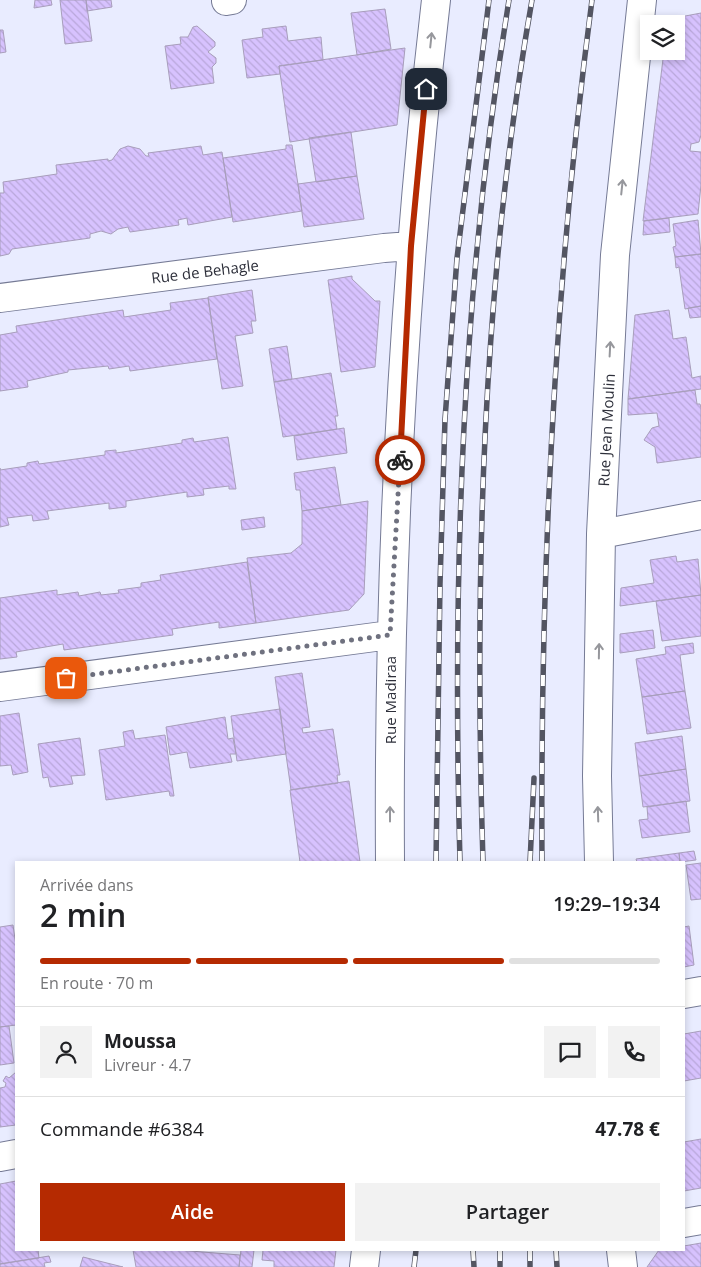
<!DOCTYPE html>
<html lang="fr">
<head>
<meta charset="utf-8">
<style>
  :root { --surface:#fff; --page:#f2f2f2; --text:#202124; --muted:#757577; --line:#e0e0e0; --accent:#b52a01 }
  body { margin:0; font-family:"Open Sans",sans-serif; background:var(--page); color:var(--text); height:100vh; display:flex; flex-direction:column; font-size:19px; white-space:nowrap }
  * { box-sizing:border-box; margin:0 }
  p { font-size:16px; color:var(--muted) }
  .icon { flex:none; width:28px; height:28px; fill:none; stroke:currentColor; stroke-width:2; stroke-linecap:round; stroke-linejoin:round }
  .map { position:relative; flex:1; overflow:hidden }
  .details { position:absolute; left:15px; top:861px; width:670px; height:390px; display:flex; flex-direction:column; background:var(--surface); border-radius:0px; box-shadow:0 2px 8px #0003 }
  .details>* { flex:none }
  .buttons { position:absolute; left:640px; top:15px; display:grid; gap:10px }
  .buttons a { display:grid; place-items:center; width:45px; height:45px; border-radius:0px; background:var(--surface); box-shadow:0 2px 8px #0003; font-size:25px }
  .pin { position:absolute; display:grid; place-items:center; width:42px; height:42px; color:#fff; margin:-21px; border-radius:10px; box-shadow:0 2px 8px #0006 }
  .courier { position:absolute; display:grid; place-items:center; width:50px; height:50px; margin:-25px; border:4px solid #b52a01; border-radius:50%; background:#fff; color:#222; box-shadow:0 1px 6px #0007 }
  .head em { font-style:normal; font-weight:600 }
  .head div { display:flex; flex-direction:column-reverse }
  .head { display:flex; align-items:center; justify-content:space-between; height:85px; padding:0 25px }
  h1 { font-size:32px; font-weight:600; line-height:38px }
  .bar { display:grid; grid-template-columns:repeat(4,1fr); gap:8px 5px; align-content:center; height:60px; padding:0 25px }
  .bar i { height:6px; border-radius:4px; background:var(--line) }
  .bar .current { background:var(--accent) }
  .bar p { grid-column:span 4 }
  .line { display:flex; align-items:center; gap:12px; padding:0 25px; border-top:1px solid var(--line) }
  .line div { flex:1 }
  .round { display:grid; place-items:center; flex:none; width:52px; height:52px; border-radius:0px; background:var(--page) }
  .cta { display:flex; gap:10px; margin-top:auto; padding:10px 25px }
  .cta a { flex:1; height:58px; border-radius:0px; background:var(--accent); color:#fff; font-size:20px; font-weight:600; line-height:58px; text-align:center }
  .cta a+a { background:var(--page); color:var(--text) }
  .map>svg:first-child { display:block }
  .building { fill:url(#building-back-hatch); stroke:#a89ebb }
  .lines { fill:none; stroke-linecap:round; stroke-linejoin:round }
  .street-casing { stroke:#757a95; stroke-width:30 }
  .street { stroke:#fff; stroke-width:28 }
  .rail-casing { stroke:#535562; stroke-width:5.5 }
  .rail { stroke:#fff; stroke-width:4; stroke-dasharray:11; stroke-linecap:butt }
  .oneway { stroke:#96979c }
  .done { stroke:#6f717f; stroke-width:5; stroke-dasharray:0 9 }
  .route { stroke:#b52a01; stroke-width:6 }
  .labels { text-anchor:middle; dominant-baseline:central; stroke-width:4; stroke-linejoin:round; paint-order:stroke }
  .street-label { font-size:15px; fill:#2d2f3a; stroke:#fff }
</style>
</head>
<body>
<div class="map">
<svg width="701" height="1267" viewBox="0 0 701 1267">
  <defs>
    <pattern id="building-back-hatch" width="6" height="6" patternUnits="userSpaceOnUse" patternTransform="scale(1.25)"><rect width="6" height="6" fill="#d7c2fe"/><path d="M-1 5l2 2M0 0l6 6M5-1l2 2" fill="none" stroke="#b9a7da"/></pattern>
  </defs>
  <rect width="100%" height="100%" fill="#e9ecff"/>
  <path class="building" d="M 35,0 L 51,0 L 52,5 L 34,8 Z
    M 60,0 L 86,0 L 92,41 L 65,44 Z
    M 86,0 L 111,0 L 112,7 L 87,11 Z
    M 385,9 L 391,49 L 357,55 L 351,13 Z
    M 701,13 L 701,135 L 699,142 L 691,144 L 690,151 L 701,152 L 701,185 L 698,214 L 643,221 L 664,51 L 676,51 L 676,24 L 674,24 L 680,17 Z
    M 197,26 L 215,42 L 215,46 L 208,52 L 216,58 L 216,63 L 212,67 L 214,83 L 171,89 L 165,46 L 181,44 L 180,37 L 188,37 L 193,27 Z
    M 286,26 L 288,41 L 321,37 L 323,60 L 279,66 L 280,74 L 247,78 L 242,40 L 263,37 L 262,29 Z
    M 0,30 L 3,30 L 6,52 L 0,53 Z
    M 405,48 L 397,125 L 290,142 L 279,66 Z
    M 351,132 L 357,176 L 316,182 L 309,138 Z
    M 286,145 L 292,145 L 302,211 L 233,222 L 223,158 L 286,149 Z
    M 128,146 L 140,149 L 146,156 L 149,156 L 148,153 L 201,146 L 203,155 L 222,152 L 232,217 L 188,225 L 187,218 L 178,220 L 179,225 L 130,232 L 128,227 L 118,229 L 111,234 L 101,231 L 90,234 L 90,238 L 12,249 L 9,254 L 0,256 L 0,193 L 4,193 L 3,182 L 57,174 L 56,165 L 108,159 L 108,161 L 112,160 L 120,149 Z
    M 357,176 L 364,219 L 304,227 L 298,184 Z
    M 669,218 L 670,232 L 643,235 L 644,221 Z
    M 698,220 L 701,254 L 675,257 L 673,247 L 676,246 L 673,224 Z
    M 701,254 L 701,306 L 685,309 L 679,267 L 676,268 L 675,257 Z
    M 352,276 L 352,279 L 375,301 L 380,301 L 375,367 L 341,372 L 328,280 Z
    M 252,290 L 256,321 L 251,321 L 253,333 L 235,336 L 243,386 L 222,389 L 208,297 Z
    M 208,298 L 217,359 L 130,371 L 129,366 L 109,369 L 108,366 L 68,370 L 68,372 L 27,381 L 28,387 L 0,391 L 0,335 L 17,332 L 16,326 L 123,310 L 124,317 L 171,310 L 170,303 Z
    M 701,306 L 701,317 L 690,318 L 688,308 Z
    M 669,310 L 673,339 L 686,337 L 692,378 L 701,376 L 701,389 L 628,399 L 635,315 Z
    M 287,346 L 292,379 L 274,382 L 269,349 Z
    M 331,373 L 338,416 L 335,416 L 337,429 L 283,437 L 274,382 Z
    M 695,390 L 697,404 L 700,404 L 701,408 L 701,457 L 657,463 L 655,447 L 644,440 L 652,428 L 659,426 L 657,413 L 628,415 L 628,399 Z
    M 344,428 L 347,453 L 297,460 L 294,436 Z
    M 228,437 L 236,489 L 229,489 L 229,486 L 203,489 L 204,495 L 187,497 L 187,492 L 126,501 L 126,507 L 109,509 L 109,503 L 47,511 L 49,519 L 33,521 L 32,515 L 7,518 L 9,525 L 0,527 L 0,468 L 0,470 L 27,466 L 27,463 L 38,461 L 39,464 L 105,455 L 105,451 L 116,450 L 116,453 L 182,443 L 182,440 L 193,438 L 194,442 Z
    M 335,467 L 341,505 L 302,511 L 300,490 L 296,490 L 294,473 Z
    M 368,501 L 364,594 L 349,610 L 256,623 L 247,558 L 291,553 L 302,544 L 302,511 Z
    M 264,517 L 265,527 L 242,530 L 241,520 Z
    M 676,556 L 677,562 L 698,559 L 701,595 L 620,606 L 621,588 L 654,583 L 650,560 Z
    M 247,562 L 256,623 L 219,628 L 219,622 L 172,629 L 173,635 L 64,650 L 63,644 L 16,652 L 17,657 L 0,659 L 0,598 L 57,590 L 57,595 L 78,592 L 79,596 L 100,592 L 101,595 L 119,593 L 118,590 L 141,587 L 141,583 L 161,580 L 160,575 Z
    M 701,595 L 701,636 L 662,641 L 656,601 Z
    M 653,630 L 655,648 L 620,653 L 620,634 Z
    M 693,643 L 694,653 L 680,655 L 685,691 L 642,697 L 636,659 L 666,654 L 665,647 Z
    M 302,673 L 310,727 L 302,728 L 303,733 L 333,729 L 340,775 L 337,775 L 338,783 L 291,790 L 275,677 Z
    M 685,691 L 691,728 L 647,734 L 642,697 Z
    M 280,709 L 286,754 L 237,761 L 231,716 Z
    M 19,713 L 28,772 L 13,775 L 11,765 L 0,766 L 0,716 Z
    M 225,717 L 228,739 L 233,738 L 236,754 L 230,754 L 232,762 L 190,768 L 187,752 L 170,755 L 166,727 Z
    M 133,730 L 135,739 L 165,735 L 174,796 L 170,796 L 169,791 L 106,800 L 99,750 L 125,746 L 123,732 Z
    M 682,736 L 686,769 L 639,776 L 635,743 Z
    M 80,738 L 85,775 L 71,776 L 73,784 L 50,787 L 48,777 L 43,778 L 38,744 Z
    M 686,769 L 690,801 L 643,807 L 639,776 Z
    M 349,781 L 360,862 L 300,862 L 290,790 Z
    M 686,801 L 690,832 L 642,838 L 639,820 L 648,819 L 647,807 Z
    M 694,851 L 696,860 L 680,862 L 679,853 Z
    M 679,853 L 680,862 L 637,862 L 636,859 Z
    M 701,863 L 701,899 L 691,900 L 686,865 Z
    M 13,925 L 16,946 L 16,1025 L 0,1027 L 0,927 Z
    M 689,926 L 694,965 L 684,967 L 684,927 Z
    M 9,1026 L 14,1063 L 0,1065 L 0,1027 Z
    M 701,1031 L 701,1078 L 684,1081 L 684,1034 Z
    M 16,1072 L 16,1125 L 0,1127 L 0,1088 L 5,1087 L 6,1083 L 3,1081 L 6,1076 L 9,1078 Z
    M 701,1139 L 701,1188 L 684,1191 L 684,1142 Z
    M 16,1181 L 16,1250 L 38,1250 L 39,1258 L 0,1264 L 0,1184 Z
    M 701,1243 L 701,1267 L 647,1267 L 659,1250 L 684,1250 L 684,1246 Z
    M 133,1250 L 178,1250 L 240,1255 L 239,1267 L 136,1267 Z
    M 241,1250 L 254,1250 L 252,1267 L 239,1267 Z
    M 263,1250 L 336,1250 L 334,1267 L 274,1267 L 274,1261 L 262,1260 Z
    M 49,1256 L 51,1262 L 44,1263 L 45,1267 L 0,1267 L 0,1264 Z
    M 83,1257 L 123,1267 L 80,1267 Z"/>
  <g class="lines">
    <defs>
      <path id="street" d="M 226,1 L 232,0
        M 0,298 L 384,248 L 411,246
        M 601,534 L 701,515
        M 0,687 L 390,635
        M 390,862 C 388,575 403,286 436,0
        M 599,862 L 597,776 L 601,534 L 615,255 L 642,0
        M 684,994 L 701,991
        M 0,1157 L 16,1154
        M 684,1223 L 701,1220
        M 621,1250 L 623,1267
        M 364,1267 L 366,1250"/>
    </defs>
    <use href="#street" class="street-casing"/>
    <use href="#street" class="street"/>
    <defs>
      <path id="rail" d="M 436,862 L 440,584 L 445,419 L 457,258 L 489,0
        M 460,862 C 452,575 462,284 509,0
        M 483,862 C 474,576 482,283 532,0
        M 530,862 L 534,778
        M 542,862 C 540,572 554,288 592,0
        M 473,1250 L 474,1267
        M 500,1250 L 500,1267
        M 530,1250 L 530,1267
        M 556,1250 L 557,1267
        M 414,1267 L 416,1250"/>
    </defs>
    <use href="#rail" class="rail-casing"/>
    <use href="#rail" class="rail"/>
  </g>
  <defs><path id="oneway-shaft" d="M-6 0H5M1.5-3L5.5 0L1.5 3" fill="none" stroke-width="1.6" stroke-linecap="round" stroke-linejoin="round" transform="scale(1.25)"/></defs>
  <g class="oneway">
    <use href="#oneway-shaft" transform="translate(431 40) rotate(-84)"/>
    <use href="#oneway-shaft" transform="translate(622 187) rotate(-84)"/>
    <use href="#oneway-shaft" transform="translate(610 349) rotate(-87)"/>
    <use href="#oneway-shaft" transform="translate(599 651) rotate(-89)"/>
    <use href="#oneway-shaft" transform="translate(390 814) rotate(-90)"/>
    <use href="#oneway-shaft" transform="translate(598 814) rotate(-92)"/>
  </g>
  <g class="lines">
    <path class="done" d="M 66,678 L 390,635 L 400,460"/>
    <path class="route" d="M 400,460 L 411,246 L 426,89"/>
  </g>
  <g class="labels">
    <g class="street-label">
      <text transform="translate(205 271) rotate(-7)">Rue de Behagle</text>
      <text transform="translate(606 430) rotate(-87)">Rue Jean Moulin</text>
      <text transform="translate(390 700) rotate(-90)">Rue Madiraa</text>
    </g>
  </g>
</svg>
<div class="buttons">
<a><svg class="icon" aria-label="layers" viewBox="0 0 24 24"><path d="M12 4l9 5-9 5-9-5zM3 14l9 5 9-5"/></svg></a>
</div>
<div class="pin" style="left:66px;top:678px;background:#ea580c"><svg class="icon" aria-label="bag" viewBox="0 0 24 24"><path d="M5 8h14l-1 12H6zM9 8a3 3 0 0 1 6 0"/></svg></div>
<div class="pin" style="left:426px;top:89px;background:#1f2937"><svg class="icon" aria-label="home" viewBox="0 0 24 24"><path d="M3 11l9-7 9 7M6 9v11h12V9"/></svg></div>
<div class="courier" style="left:400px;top:460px"><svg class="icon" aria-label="bike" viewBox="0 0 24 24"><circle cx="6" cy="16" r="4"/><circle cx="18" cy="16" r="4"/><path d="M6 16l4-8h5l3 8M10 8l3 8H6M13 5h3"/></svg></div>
<section class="details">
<div class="head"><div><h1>2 min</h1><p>Arrivée dans</p></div><em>19:29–19:34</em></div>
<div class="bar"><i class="current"></i><i class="current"></i><i class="current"></i><i></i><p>En route · 70 m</p></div>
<div class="line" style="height:90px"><a class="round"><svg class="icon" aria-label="person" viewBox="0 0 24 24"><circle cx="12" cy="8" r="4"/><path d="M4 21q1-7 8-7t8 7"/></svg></a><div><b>Moussa</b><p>Livreur · 4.7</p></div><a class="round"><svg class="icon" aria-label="chat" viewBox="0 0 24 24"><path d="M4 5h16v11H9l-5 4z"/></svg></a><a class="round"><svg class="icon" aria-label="phone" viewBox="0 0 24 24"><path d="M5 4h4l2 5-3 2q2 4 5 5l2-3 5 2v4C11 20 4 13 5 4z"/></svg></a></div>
<div class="line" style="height:65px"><div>Commande #6384</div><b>47.78 €</b></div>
<div class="cta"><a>Aide</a><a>Partager</a></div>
</section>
</div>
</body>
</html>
